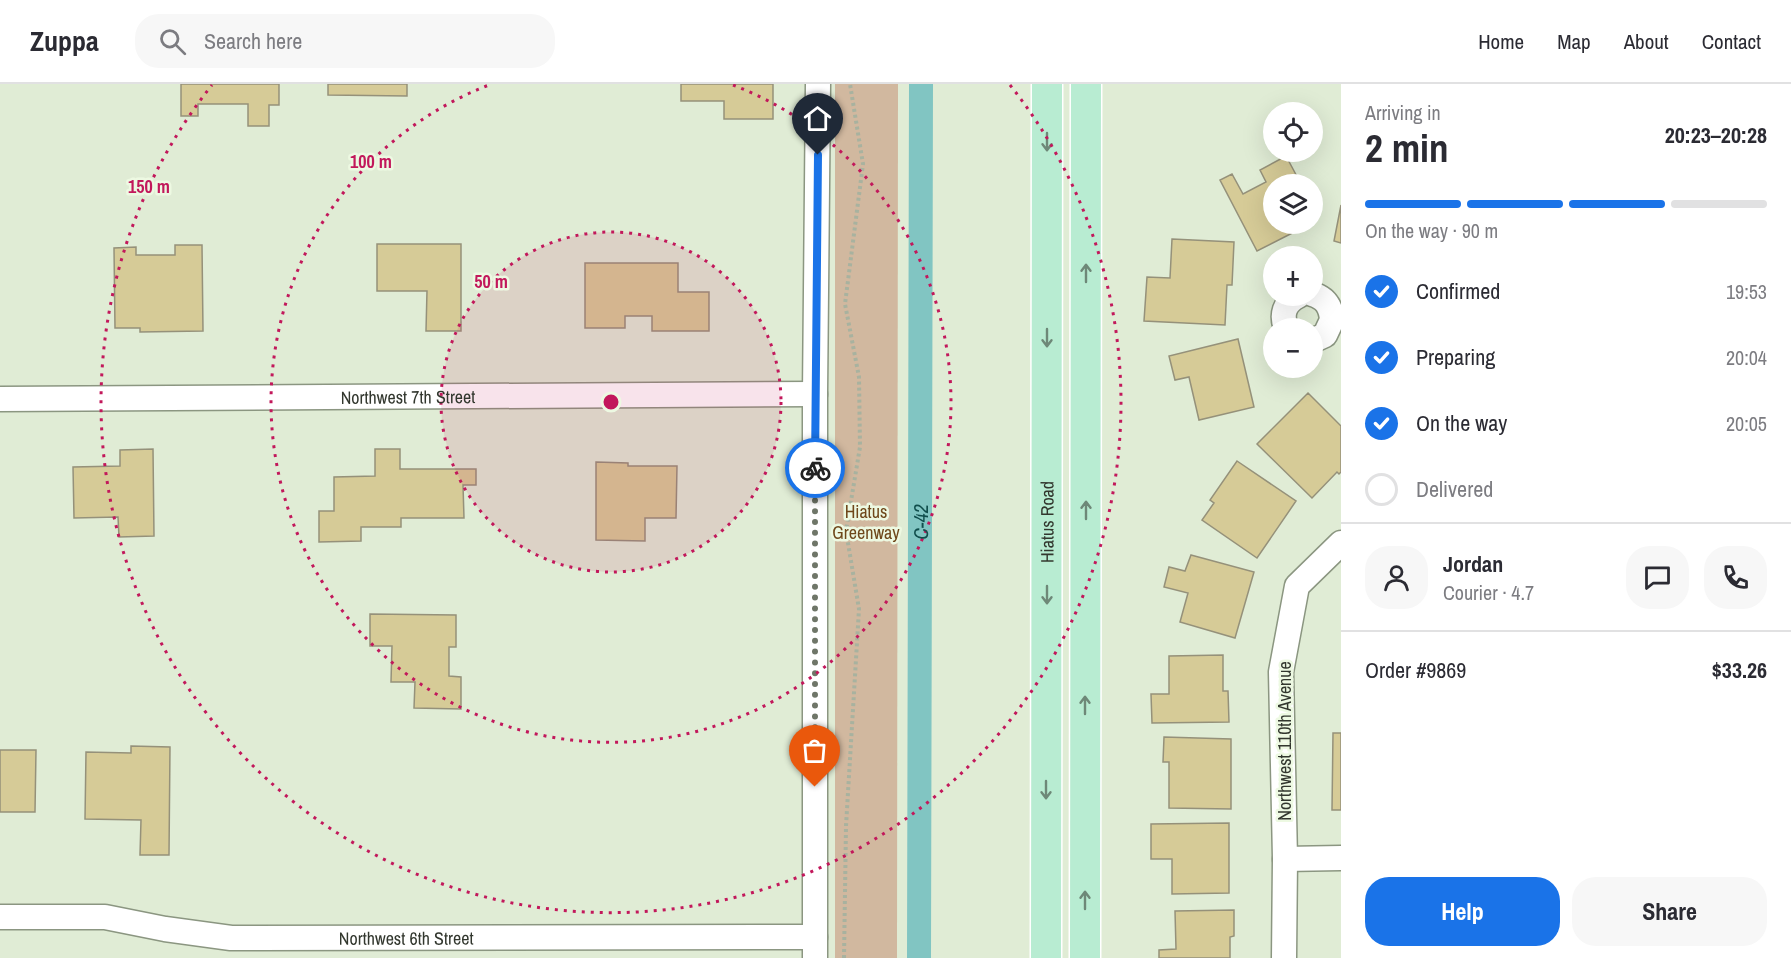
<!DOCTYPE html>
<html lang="en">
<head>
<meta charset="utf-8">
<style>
  :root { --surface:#fff; --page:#f7f7f7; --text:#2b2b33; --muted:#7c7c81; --line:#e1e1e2; --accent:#1a73e8 }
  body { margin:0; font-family:"Archivo Narrow",sans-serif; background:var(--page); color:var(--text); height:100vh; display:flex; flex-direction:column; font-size:22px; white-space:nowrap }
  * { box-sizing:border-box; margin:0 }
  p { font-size:20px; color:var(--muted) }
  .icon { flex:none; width:33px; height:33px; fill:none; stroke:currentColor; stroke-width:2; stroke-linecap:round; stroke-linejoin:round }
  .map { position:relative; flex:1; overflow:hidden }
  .details { display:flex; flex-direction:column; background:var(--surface); width:450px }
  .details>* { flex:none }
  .buttons { position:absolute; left:1263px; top:18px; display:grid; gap:12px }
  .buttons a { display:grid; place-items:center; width:60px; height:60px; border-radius:50%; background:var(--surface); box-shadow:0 6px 24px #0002; font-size:30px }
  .pin { position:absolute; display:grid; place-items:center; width:51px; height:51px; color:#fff; margin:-62px -26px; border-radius:50% 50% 50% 0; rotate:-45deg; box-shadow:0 0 6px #0007 }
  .pin .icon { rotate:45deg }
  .courier { position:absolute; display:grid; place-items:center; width:60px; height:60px; margin:-30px; border:4px solid #1a73e8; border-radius:50%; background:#fff; color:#222; box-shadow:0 2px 8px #0007 }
  .overview em { font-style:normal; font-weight:800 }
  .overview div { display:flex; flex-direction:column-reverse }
  .overview { display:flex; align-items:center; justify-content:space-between; height:102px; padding:0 24px }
  h1 { font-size:39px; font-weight:800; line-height:45px }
  .bar { display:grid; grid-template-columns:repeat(4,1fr); gap:9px 6px; align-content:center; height:72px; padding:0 24px }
  .bar i { height:8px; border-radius:4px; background:var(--line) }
  .bar .selected { background:var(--accent) }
  .bar p { grid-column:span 4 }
  .line { display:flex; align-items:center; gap:15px; padding:0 24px; border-top:2px solid var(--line) }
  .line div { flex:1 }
  .round { display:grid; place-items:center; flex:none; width:63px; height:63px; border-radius:24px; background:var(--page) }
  ol { padding:0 24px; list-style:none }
  li { display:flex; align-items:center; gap:18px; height:66px }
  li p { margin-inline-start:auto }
  li .icon { padding:6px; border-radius:50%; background:var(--accent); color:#fff; stroke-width:4 }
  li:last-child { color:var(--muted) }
  li i { width:33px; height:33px; border:3px solid var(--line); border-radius:50% }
  .cta { display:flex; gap:12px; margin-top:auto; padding:12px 24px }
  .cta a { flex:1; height:69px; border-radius:24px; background:var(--accent); color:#fff; font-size:24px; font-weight:800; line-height:69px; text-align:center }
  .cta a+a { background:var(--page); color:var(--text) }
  header { display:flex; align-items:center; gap:36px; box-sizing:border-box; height:84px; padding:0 30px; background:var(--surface); border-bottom:2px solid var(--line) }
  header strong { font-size:28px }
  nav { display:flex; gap:33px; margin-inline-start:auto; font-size:21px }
  .search { width:420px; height:54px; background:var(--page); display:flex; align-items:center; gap:15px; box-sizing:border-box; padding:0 21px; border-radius:24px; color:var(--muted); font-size:22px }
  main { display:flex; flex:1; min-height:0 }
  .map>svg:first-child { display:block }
  .green { fill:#d1b89f }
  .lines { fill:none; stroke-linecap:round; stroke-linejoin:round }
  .canal { stroke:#81c5c2; stroke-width:24 }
  .building { fill:#d6cb97; stroke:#95917a; stroke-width:1.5 }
  .minor-casing { stroke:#8b9681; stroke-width:27 }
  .major-casing { stroke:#fff; stroke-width:33 }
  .path { stroke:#a8b29f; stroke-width:4; stroke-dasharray:3 3; stroke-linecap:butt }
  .minor { stroke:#fff; stroke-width:24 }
  .major { stroke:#b8ecd2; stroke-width:30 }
  .oneway { stroke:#6e8878 }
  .done { stroke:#6f7668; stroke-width:6; stroke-dasharray:0 10.8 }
  .route { stroke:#1a73e8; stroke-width:8 }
  .ring { fill:none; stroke:#c2185b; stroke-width:3; stroke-dasharray:3 6 }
  .labels { text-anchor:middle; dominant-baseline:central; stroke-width:5; stroke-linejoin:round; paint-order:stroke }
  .street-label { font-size:18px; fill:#32372e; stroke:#edf9e2 }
  .park-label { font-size:18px; fill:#6e471a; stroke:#edf9e2 }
  .water-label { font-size:20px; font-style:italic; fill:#104e4c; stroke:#edf9e2 }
  .centre { fill:#c2185b; stroke:#edf9e2; stroke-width:3 }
  .ring-label { font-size:18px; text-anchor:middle; font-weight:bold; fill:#c2185b; stroke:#edf9e2; stroke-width:5; stroke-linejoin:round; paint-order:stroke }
</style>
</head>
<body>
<header>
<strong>Zuppa</strong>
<div class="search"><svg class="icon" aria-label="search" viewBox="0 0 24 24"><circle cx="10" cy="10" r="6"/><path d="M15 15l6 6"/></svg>Search here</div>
<nav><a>Home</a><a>Map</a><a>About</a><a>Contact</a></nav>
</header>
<main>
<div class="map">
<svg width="1341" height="874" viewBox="0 0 1341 874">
  <rect width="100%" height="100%" fill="#e0ecd5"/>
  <path class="green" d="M 835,0 L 898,0 L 897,874 L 835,874 Z"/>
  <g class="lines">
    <path class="canal" id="s1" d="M 919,874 L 921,0"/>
  </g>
  <path class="building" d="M 181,0 L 279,0 L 279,21 L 269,21 L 269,42 L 248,42 L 248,20 L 198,20 L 198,32 L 181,32 Z
    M 328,0 L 407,0 L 407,12 L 328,11 Z
    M 681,0 L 773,0 L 773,35 L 724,35 L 724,17 L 681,17 Z
    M 1286,72 L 1301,100 L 1274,100 L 1274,140 L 1310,140 L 1257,167 L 1220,96 L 1232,90 L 1243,110 L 1266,98 L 1260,86 Z
    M 1341,121 L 1341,159 L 1334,157 Z
    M 1172,155 L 1234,158 L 1232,201 L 1227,201 L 1225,241 L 1144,237 L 1147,193 L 1170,194 Z
    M 377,160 L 461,160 L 461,247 L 426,247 L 427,207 L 377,207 Z
    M 175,161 L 202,161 L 203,247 L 140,248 L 140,244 L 115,244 L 114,164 L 136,163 L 136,171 L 175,171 Z
    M 585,179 L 678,179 L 678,208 L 709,208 L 709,247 L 652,247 L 652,232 L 625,232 L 625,244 L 585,244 Z
    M 1238,255 L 1254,323 L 1199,336 L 1189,293 L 1175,296 L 1169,272 Z
    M 1308,309 L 1341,342 L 1341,388 L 1339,390 L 1337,388 L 1312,414 L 1257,360 Z
    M 153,365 L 154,452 L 119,453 L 118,433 L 74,434 L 73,383 L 120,382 L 120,366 Z
    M 375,365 L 400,365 L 400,385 L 476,385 L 476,401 L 463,401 L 464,434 L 401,434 L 401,443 L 361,443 L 361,457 L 319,458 L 319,427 L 334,427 L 334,393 L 375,392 Z
    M 1237,377 L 1296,417 L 1257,474 L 1202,436 L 1214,419 L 1210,416 Z
    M 596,378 L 628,379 L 628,382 L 677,382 L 676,434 L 645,434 L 645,457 L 596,456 Z
    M 1191,471 L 1254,488 L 1235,554 L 1180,538 L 1188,509 L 1164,503 L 1169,483 L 1185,487 Z
    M 370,530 L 456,531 L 456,563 L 449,563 L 449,592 L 461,593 L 461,625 L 414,624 L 415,598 L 391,598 L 392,562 L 370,562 Z
    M 1223,571 L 1223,607 L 1228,607 L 1229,638 L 1152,639 L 1151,610 L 1169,610 L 1169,572 Z
    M 1333,649 L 1341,649 L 1341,726 L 1332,726 Z
    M 1164,653 L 1231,655 L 1231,725 L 1169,724 L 1169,678 L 1163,678 Z
    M 131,662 L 170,663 L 169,771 L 140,771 L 141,736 L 85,735 L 86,668 L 131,669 Z
    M 0,666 L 36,666 L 35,728 L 0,728 Z
    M 1229,739 L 1229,809 L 1172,810 L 1172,775 L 1151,775 L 1151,740 Z
    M 1234,826 L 1234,852 L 1230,853 L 1230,874 L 1159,874 L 1159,866 L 1176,865 L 1175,827 Z"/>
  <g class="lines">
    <defs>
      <g id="minor">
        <path d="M 1312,210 C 1326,214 1331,223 1332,236 L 1325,251 L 1312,257"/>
        <path d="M 1286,244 C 1281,231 1284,219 1298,212"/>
        <path id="s2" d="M 0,315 L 815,310"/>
        <path d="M 1285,775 L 1341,774"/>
        <path id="s3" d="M 0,833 L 105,833 L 165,845 L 231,854 L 815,853"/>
        <path d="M 815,874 L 815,310 L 818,0"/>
        <path d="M 1284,874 L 1285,775 L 1281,588 L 1297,502 L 1341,459"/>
      </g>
      <g id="major">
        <path id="s4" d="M 1046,874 L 1047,0"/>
        <path d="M 1085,874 L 1086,0"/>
      </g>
    </defs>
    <use href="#minor" class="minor-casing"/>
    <use href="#major" class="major-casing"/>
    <path class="path" d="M 844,874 L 846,742 L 859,525 L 846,447 L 860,363 L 859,293 L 845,220 L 863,80 L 850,0"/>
    <use href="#minor" class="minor"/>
    <use href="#major" class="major"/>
  </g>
  <defs><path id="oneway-shaft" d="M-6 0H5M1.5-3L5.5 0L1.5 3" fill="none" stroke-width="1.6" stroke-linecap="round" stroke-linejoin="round" transform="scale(1.5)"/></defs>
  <g class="oneway">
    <use href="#oneway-shaft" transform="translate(1047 58) rotate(90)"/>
    <use href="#oneway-shaft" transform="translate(1086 189) rotate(-90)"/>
    <use href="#oneway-shaft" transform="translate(1047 254) rotate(90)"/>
    <use href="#oneway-shaft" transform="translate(1086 426) rotate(-90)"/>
    <use href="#oneway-shaft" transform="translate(1047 511) rotate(90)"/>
    <use href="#oneway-shaft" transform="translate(1085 621) rotate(-90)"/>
    <use href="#oneway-shaft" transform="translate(1046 706) rotate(90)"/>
    <use href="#oneway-shaft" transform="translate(1085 816) rotate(-90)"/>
  </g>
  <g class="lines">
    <path class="done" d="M 815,384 L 815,703"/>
    <path class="route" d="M 815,384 L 818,71"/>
  </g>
  <circle cx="611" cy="318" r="170" fill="#c2185b" fill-opacity=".12"/>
  <g class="ring">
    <circle cx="611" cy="318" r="170"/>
    <path d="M733 1A340 340 0 1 1 489 1"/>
    <path d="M1010 1A510 510 0 1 1 212 1"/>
  </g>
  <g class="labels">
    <g class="street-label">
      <text stroke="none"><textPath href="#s2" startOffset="408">Northwest 7th Street</textPath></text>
      <text stroke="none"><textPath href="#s4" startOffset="436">Hiatus Road</textPath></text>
      <text transform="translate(1284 657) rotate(-90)">Northwest 110th Avenue</text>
      <text stroke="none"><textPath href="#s3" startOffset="408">Northwest 6th Street</textPath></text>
    </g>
    <g class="park-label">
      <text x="866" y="427">Hiatus<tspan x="866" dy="21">Greenway</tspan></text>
    </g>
    <g class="water-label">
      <text stroke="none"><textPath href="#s1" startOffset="436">C-42</textPath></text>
    </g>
  </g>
  <circle cx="611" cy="318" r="9" class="centre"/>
  <g class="ring-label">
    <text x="371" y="84">100 m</text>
    <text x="149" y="109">150 m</text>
    <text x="491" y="204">50 m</text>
  </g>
</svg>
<div class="buttons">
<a><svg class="icon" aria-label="locate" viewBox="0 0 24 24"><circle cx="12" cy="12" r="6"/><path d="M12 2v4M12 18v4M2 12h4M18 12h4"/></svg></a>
<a><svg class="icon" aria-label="layers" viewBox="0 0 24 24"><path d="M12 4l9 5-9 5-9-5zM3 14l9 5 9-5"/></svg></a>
<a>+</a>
<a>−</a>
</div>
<div class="pin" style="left:815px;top:703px;background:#ea580c"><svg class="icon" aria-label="bag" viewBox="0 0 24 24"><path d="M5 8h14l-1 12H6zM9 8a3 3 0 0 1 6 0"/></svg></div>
<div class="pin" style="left:818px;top:71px;background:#1f2937"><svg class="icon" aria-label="home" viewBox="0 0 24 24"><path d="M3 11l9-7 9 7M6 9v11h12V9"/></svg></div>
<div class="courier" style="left:815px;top:384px"><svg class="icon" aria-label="bike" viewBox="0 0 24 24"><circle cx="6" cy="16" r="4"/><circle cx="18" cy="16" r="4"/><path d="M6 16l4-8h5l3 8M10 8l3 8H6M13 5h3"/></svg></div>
</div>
<section class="details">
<div class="overview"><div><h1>2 min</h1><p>Arriving in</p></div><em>20:23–20:28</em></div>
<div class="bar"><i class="selected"></i><i class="selected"></i><i class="selected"></i><i></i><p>On the way · 90 m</p></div>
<ol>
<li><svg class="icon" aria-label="check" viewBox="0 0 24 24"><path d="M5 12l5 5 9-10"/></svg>Confirmed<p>19:53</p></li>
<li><svg class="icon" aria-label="check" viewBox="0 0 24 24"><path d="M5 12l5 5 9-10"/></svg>Preparing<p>20:04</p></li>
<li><svg class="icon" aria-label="check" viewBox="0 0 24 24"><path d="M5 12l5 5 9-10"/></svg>On the way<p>20:05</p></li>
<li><i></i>Delivered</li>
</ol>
<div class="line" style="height:108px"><a class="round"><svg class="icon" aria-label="person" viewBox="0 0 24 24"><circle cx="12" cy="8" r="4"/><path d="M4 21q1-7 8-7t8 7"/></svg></a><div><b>Jordan</b><p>Courier · 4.7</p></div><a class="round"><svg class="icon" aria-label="chat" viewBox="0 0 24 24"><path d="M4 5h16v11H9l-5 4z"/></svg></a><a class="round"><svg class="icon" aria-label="phone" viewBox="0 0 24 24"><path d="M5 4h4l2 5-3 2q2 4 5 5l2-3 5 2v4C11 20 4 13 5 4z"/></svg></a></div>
<div class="line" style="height:78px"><div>Order #9869</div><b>$33.26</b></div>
<div class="cta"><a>Help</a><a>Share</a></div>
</section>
</main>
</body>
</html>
